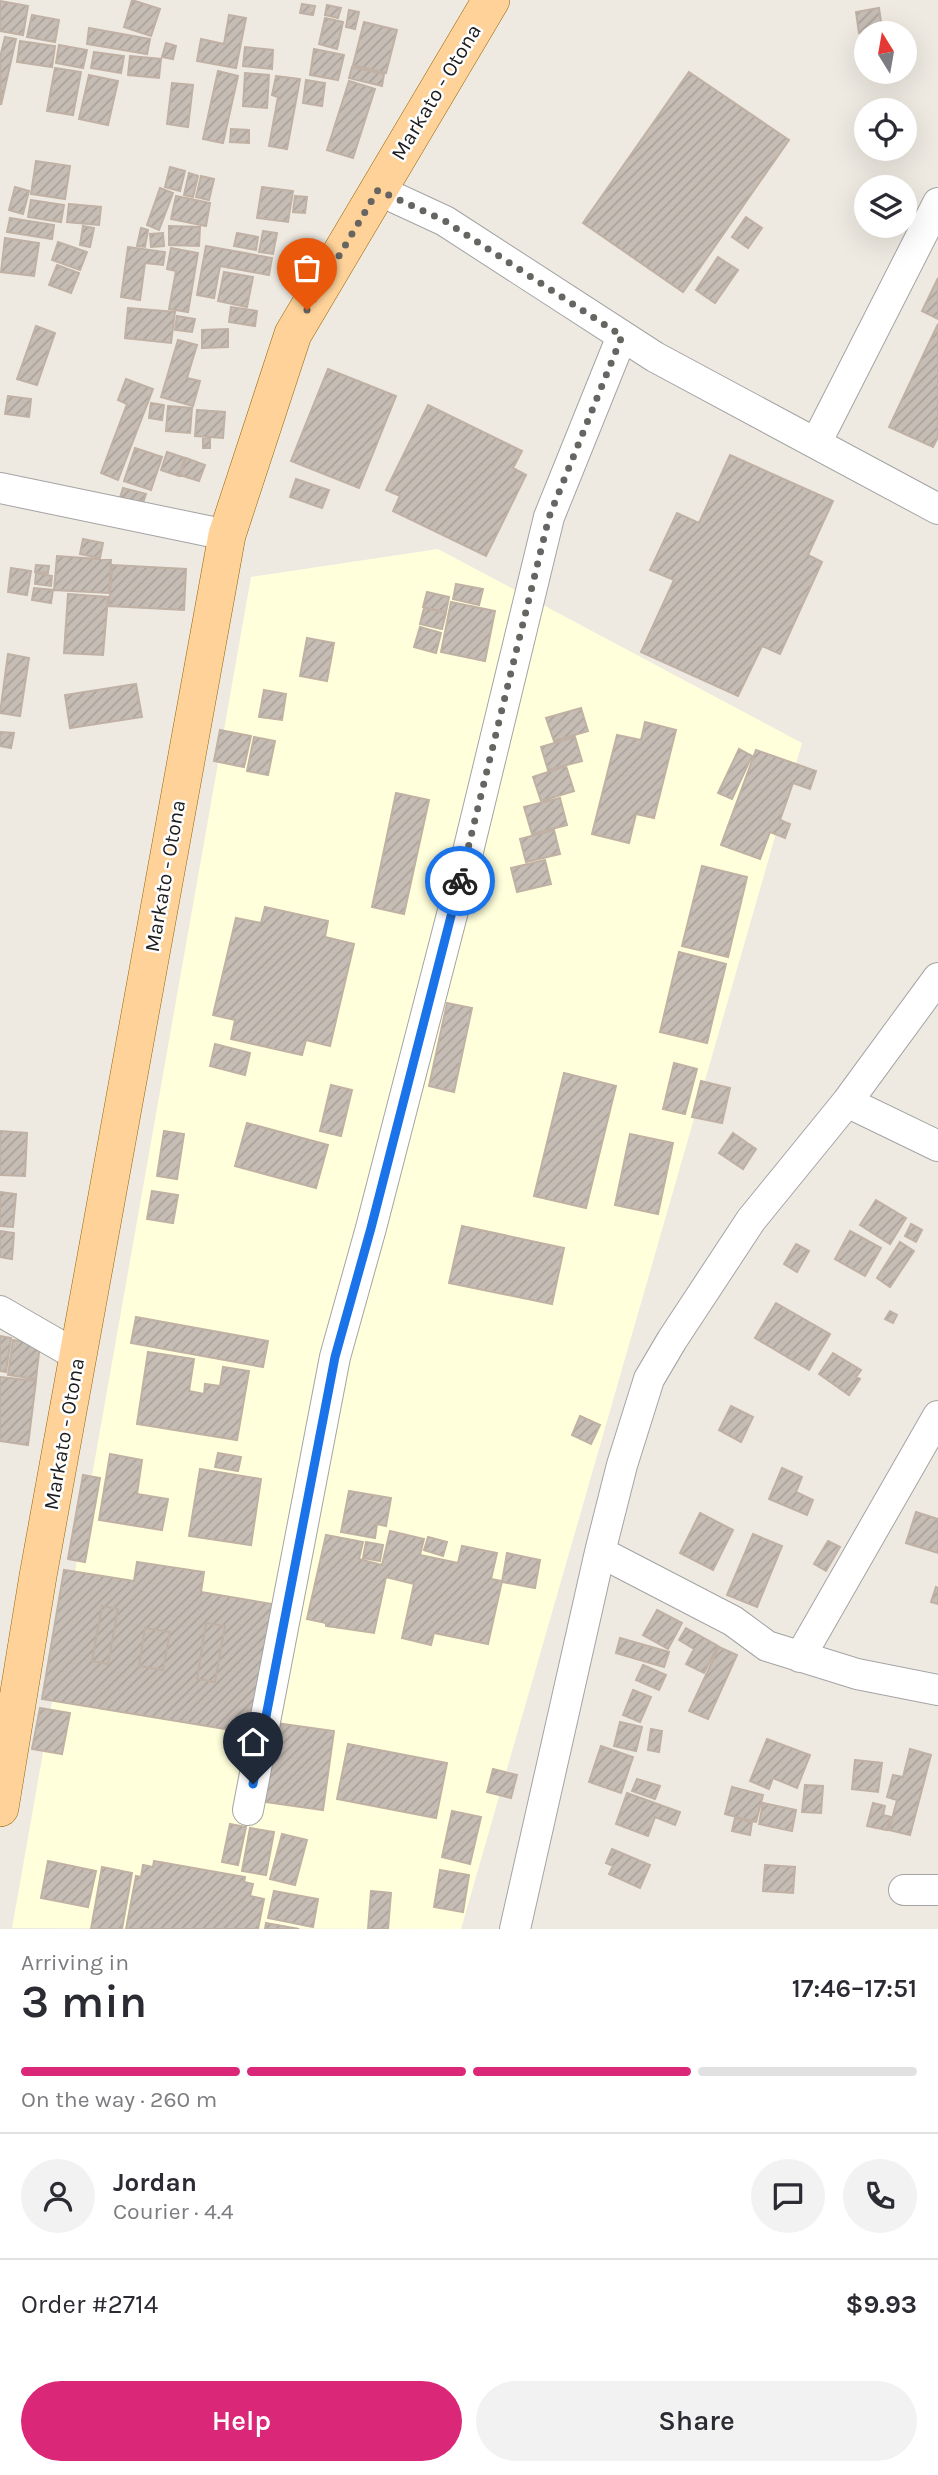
<!DOCTYPE html>
<html lang="en">
<head>
<meta charset="utf-8">
<style>
  :root { --surface:#fff; --page:#f2f2f3; --text:#2b2b33; --muted:#7c7c81; --line:#e1e1e2; --accent:#db2777 }
  body { margin:0; font-family:Karla,sans-serif; background:var(--page); color:var(--text); height:100vh; display:flex; flex-direction:column; font-size:26px; white-space:nowrap }
  * { box-sizing:border-box; margin:0 }
  p { font-size:23px; color:var(--muted) }
  .icon { flex:none; width:38px; height:38px; fill:none; stroke:currentColor; stroke-width:2; stroke-linecap:round; stroke-linejoin:round }
  .map { position:relative; height:1929px; overflow:hidden }
  .sheet { display:flex; flex-direction:column; background:var(--surface); flex:1 }
  .sheet>* { flex:none }
  .needle { width:46px; rotate:349deg }
  .controls { position:absolute; left:854px; top:21px; display:grid; gap:14px }
  .controls a { display:grid; place-items:center; width:63px; height:63px; border-radius:50%; background:var(--surface); box-shadow:0 7px 28px #0002; font-size:35px }
  .pin { position:absolute; display:grid; place-items:center; width:60px; height:60px; color:#fff; margin:-72px -30px; border-radius:50% 50% 50% 0; rotate:-45deg; box-shadow:0 0 7px #0007 }
  .pin .icon { rotate:45deg }
  .courier { position:absolute; display:grid; place-items:center; width:70px; height:70px; margin:-35px; border:5px solid #1a73e8; border-radius:50%; background:#fff; color:#222; box-shadow:0 2px 9px #0007 }
  .summary em { font-style:normal; font-weight:600 }
  .summary div { display:flex; flex-direction:column-reverse }
  .summary { display:flex; align-items:center; justify-content:space-between; height:119px; padding:0 21px }
  h1 { font-size:46px; font-weight:600; line-height:52px }
  .bar { display:grid; grid-template-columns:repeat(4,1fr); gap:10px 7px; align-content:center; height:84px; padding:0 21px }
  .bar i { height:9px; border-radius:5px; background:var(--line) }
  .bar .selected { background:var(--accent) }
  .bar p { grid-column:span 4 }
  .line { display:flex; align-items:center; gap:18px; padding:0 21px; border-top:2px solid var(--line) }
  .line div { flex:1 }
  .round { display:grid; place-items:center; flex:none; width:74px; height:74px; border-radius:37px; background:var(--page) }
  .cta { display:flex; gap:14px; margin-top:auto; padding:14px 21px }
  .cta a { flex:1; height:80px; border-radius:42px; background:var(--accent); color:#fff; font-size:28px; font-weight:600; line-height:80px; text-align:center }
  .cta a+a { background:var(--page); color:var(--text) }
  .map>svg:first-child { display:block }
  .education { fill:#ffffdb }
  .building { fill:url(#building-hatch); stroke:#c0b1a4; stroke-width:2; fill-rule:evenodd }
  .lines { fill:none; stroke-linecap:round; stroke-linejoin:round }
  .minor-casing { stroke:#a4a4a4; stroke-width:32 }
  .major-casing { stroke:#966400; stroke-width:38 }
  .minor { stroke:#fff; stroke-width:30 }
  .major { stroke:#fed298; stroke-width:37 }
  .done { stroke:#666562; stroke-width:7; stroke-dasharray:0 12.6 }
  .route { stroke:#1a73e8; stroke-width:9 }
  .labels { text-anchor:middle; dominant-baseline:central; stroke-width:5; stroke-linejoin:round; paint-order:stroke }
  .street-label { font-size:21px; fill:#1d1d1d; stroke:#fff }
</style>
</head>
<body>
<div class="map">
<svg width="938" height="1929" viewBox="0 0 938 1929">
  <defs>
    <pattern id="building-hatch" width="6" height="6" patternUnits="userSpaceOnUse" patternTransform="scale(1.75)"><rect width="6" height="6" fill="#c6bdb5"/><path d="M-1 1l2-2M0 6l6-6M5 7l2-2" fill="none" stroke="#aaa29b"/></pattern>
  </defs>
  <rect width="100%" height="100%" fill="#eeeae2"/>
  <path class="education" d="M 438,549 L 802,743 L 461,1929 L 12,1928 L 251,577 Z"/>
  <path class="building" d="M 132,0 L 160,9 L 151,36 L 124,27 Z
    M 0,1 L 28,6 L 23,35 L 0,31 Z
    M 302,4 L 315,6 L 313,15 L 300,13 Z
    M 327,5 L 341,8 L 338,18 L 325,15 Z
    M 879,8 L 882,29 L 859,33 L 856,12 Z
    M 349,10 L 359,12 L 355,29 L 346,27 Z
    M 32,15 L 59,20 L 55,42 L 27,37 Z
    M 229,15 L 246,18 L 236,68 L 197,61 L 201,39 L 224,44 Z
    M 325,18 L 343,22 L 337,49 L 319,44 Z
    M 364,22 L 397,30 L 386,73 L 353,65 Z
    M 89,28 L 150,39 L 147,54 L 87,44 Z
    M 5,37 L 16,39 L 1,105 L 0,57 Z
    M 20,41 L 55,46 L 52,67 L 17,62 Z
    M 166,43 L 176,46 L 173,59 L 162,57 Z
    M 59,45 L 87,50 L 83,68 L 56,63 Z
    M 245,47 L 273,50 L 272,69 L 243,66 Z
    M 314,49 L 344,55 L 338,80 L 310,75 Z
    M 94,52 L 124,56 L 121,73 L 91,68 Z
    M 130,56 L 161,59 L 159,78 L 128,75 Z
    M 352,67 L 384,74 L 382,86 L 349,78 Z
    M 55,68 L 81,72 L 73,115 L 47,111 Z
    M 218,71 L 238,76 L 223,143 L 203,139 Z
    M 689,72 L 789,140 L 683,292 L 583,223 Z
    M 245,73 L 269,75 L 267,108 L 243,106 Z
    M 89,75 L 118,81 L 108,125 L 79,119 Z
    M 276,76 L 300,79 L 287,149 L 269,146 L 278,97 L 272,95 Z
    M 306,80 L 325,83 L 322,106 L 303,103 Z
    M 349,81 L 375,89 L 353,158 L 327,150 Z
    M 172,83 L 193,85 L 188,127 L 167,124 Z
    M 231,129 L 249,130 L 249,143 L 230,142 Z
    M 36,161 L 70,166 L 65,199 L 31,194 Z
    M 170,167 L 185,171 L 180,191 L 165,187 Z
    M 189,173 L 198,176 L 193,197 L 184,195 Z
    M 201,176 L 214,179 L 209,200 L 196,197 Z
    M 15,187 L 29,191 L 23,214 L 9,210 Z
    M 262,187 L 293,191 L 288,222 L 257,218 Z
    M 160,188 L 173,193 L 159,230 L 147,225 Z
    M 176,196 L 210,203 L 206,226 L 171,219 Z
    M 295,196 L 307,197 L 305,213 L 293,212 Z
    M 31,200 L 64,205 L 61,222 L 28,217 Z
    M 69,204 L 101,207 L 99,225 L 67,222 Z
    M 746,217 L 762,228 L 748,248 L 732,237 Z
    M 10,218 L 54,225 L 52,239 L 7,232 Z
    M 83,226 L 94,228 L 90,247 L 80,245 Z
    M 169,226 L 200,227 L 199,246 L 169,245 Z
    M 141,228 L 148,230 L 145,247 L 137,246 Z
    M 263,231 L 277,233 L 273,254 L 259,252 Z
    M 163,233 L 164,246 L 151,247 L 150,234 Z
    M 237,233 L 258,237 L 256,250 L 234,246 Z
    M 5,238 L 39,243 L 34,276 L 1,272 Z
    M 58,242 L 87,252 L 80,270 L 52,260 Z
    M 206,246 L 272,258 L 269,275 L 220,266 L 214,298 L 197,295 Z
    M 128,247 L 165,252 L 163,265 L 145,263 L 140,300 L 121,297 Z
    M 171,248 L 198,253 L 188,312 L 169,309 L 176,271 L 167,269 Z
    M 718,257 L 738,270 L 715,303 L 696,290 Z
    M 57,265 L 79,273 L 71,293 L 49,285 Z
    M 224,272 L 253,277 L 247,307 L 218,301 Z
    M 938,278 L 938,319 L 922,311 Z
    M 231,307 L 257,311 L 255,326 L 229,322 Z
    M 128,308 L 175,312 L 171,343 L 125,338 Z
    M 177,316 L 195,319 L 192,332 L 175,330 Z
    M 938,324 L 938,437 L 933,447 L 889,427 Z
    M 36,326 L 55,333 L 37,385 L 17,379 Z
    M 228,329 L 228,347 L 202,348 L 202,330 Z
    M 178,340 L 197,345 L 187,378 L 200,381 L 193,406 L 161,397 Z
    M 328,369 L 396,396 L 359,488 L 291,461 Z
    M 126,379 L 153,389 L 118,480 L 101,473 L 127,404 L 118,400 Z
    M 8,396 L 31,399 L 29,417 L 5,414 Z
    M 151,403 L 164,405 L 162,420 L 149,418 Z
    M 428,405 L 522,451 L 513,468 L 526,475 L 486,556 L 393,511 L 400,496 L 386,490 Z
    M 168,406 L 192,408 L 190,433 L 166,431 Z
    M 197,410 L 225,412 L 223,438 L 195,436 Z
    M 203,438 L 210,438 L 210,448 L 203,448 Z
    M 135,448 L 162,457 L 151,490 L 124,481 Z
    M 167,452 L 185,458 L 179,476 L 161,470 Z
    M 730,455 L 833,501 L 808,555 L 822,562 L 780,654 L 762,646 L 738,696 L 641,652 L 674,580 L 650,570 L 677,513 L 699,523 Z
    M 186,458 L 205,465 L 199,481 L 180,475 Z
    M 296,479 L 329,490 L 322,508 L 290,497 Z
    M 123,488 L 146,494 L 142,506 L 119,501 Z
    M 83,539 L 103,543 L 100,558 L 80,554 Z
    M 57,556 L 111,560 L 109,593 L 54,590 Z
    M 36,565 L 49,566 L 48,573 L 35,572 Z
    M 112,565 L 186,569 L 184,610 L 109,606 Z
    M 11,568 L 31,571 L 27,595 L 8,592 Z
    M 36,573 L 52,576 L 51,586 L 35,584 Z
    M 456,584 L 483,589 L 479,605 L 453,599 Z
    M 34,588 L 53,590 L 51,603 L 32,600 Z
    M 427,592 L 449,597 L 446,612 L 423,607 Z
    M 68,594 L 108,597 L 103,655 L 64,653 Z
    M 451,602 L 495,611 L 485,661 L 441,652 Z
    M 424,608 L 446,613 L 442,629 L 420,624 Z
    M 420,627 L 441,633 L 436,653 L 414,647 Z
    M 307,638 L 334,643 L 327,681 L 300,676 Z
    M 8,654 L 29,658 L 20,716 L 0,713 Z
    M 136,684 L 142,717 L 70,728 L 65,695 Z
    M 264,690 L 286,694 L 282,720 L 259,717 Z
    M 581,708 L 588,731 L 554,741 L 546,718 Z
    M 645,722 L 676,730 L 654,818 L 636,814 L 629,843 L 592,834 L 617,735 L 641,740 Z
    M 220,730 L 251,736 L 244,767 L 214,761 Z
    M 0,732 L 14,733 L 11,748 L 0,746 Z
    M 254,737 L 275,741 L 268,775 L 247,771 Z
    M 575,737 L 582,761 L 548,770 L 541,747 Z
    M 739,749 L 752,756 L 732,799 L 718,793 Z
    M 756,750 L 816,771 L 810,789 L 793,783 L 780,820 L 790,824 L 785,838 L 770,832 L 760,859 L 721,845 Z
    M 566,766 L 574,791 L 541,801 L 533,777 Z
    M 396,793 L 429,800 L 404,914 L 372,907 Z
    M 560,798 L 567,825 L 532,834 L 524,807 Z
    M 554,830 L 560,854 L 526,862 L 520,839 Z
    M 545,860 L 551,884 L 517,892 L 511,868 Z
    M 702,866 L 747,877 L 728,957 L 682,946 Z
    M 265,907 L 328,921 L 325,937 L 354,944 L 330,1046 L 306,1040 L 302,1055 L 231,1039 L 235,1020 L 213,1015 L 236,918 L 261,923 Z
    M 679,952 L 726,964 L 707,1043 L 660,1032 Z
    M 447,1003 L 472,1008 L 454,1092 L 429,1086 Z
    M 215,1044 L 250,1053 L 245,1075 L 210,1066 Z
    M 674,1063 L 697,1069 L 685,1114 L 663,1109 Z
    M 564,1073 L 616,1086 L 586,1208 L 534,1196 Z
    M 701,1081 L 730,1088 L 722,1123 L 692,1117 Z
    M 331,1085 L 352,1090 L 341,1136 L 320,1131 Z
    M 247,1123 L 328,1145 L 316,1188 L 235,1166 Z
    M 0,1131 L 27,1133 L 25,1176 L 0,1175 Z
    M 164,1131 L 184,1134 L 177,1179 L 157,1176 Z
    M 733,1133 L 756,1149 L 743,1169 L 719,1153 Z
    M 630,1134 L 673,1143 L 658,1214 L 615,1205 Z
    M 152,1191 L 178,1195 L 173,1223 L 147,1219 Z
    M 0,1192 L 16,1194 L 13,1227 L 0,1226 Z
    M 876,1200 L 906,1218 L 890,1244 L 860,1225 Z
    M 911,1224 L 922,1230 L 916,1242 L 905,1236 Z
    M 462,1226 L 564,1248 L 552,1304 L 449,1283 Z
    M 0,1231 L 14,1233 L 12,1259 L 0,1257 Z
    M 850,1231 L 881,1248 L 865,1276 L 835,1259 Z
    M 900,1242 L 914,1251 L 890,1287 L 877,1278 Z
    M 796,1244 L 809,1251 L 797,1272 L 784,1264 Z
    M 776,1303 L 830,1334 L 809,1370 L 755,1338 Z
    M 890,1311 L 897,1315 L 893,1323 L 885,1319 Z
    M 136,1317 L 268,1341 L 263,1367 L 131,1343 Z
    M 0,1336 L 11,1338 L 6,1372 L 0,1371 Z
    M 13,1340 L 40,1344 L 36,1379 L 8,1375 Z
    M 148,1352 L 194,1359 L 189,1391 L 204,1394 L 205,1384 L 220,1386 L 223,1367 L 249,1371 L 237,1440 L 137,1424 Z
    M 833,1353 L 861,1370 L 856,1377 L 860,1379 L 849,1395 L 819,1374 Z
    M 0,1377 L 36,1381 L 28,1445 L 0,1441 Z
    M 731,1406 L 753,1417 L 741,1442 L 719,1430 Z
    M 580,1416 L 600,1425 L 591,1444 L 572,1435 Z
    M 218,1453 L 241,1457 L 238,1471 L 215,1467 Z
    M 110,1454 L 142,1460 L 137,1494 L 168,1499 L 162,1530 L 99,1520 Z
    M 782,1468 L 802,1477 L 796,1492 L 813,1500 L 807,1515 L 769,1499 Z
    M 200,1469 L 261,1479 L 251,1545 L 189,1536 Z
    M 83,1475 L 100,1478 L 85,1562 L 68,1559 Z
    M 349,1491 L 391,1498 L 386,1526 L 377,1524 L 375,1538 L 341,1532 Z
    M 916,1512 L 938,1519 L 938,1553 L 906,1543 Z
    M 700,1513 L 733,1530 L 713,1570 L 680,1553 Z
    M 390,1531 L 424,1539 L 420,1555 L 458,1563 L 462,1546 L 497,1553 L 491,1579 L 502,1581 L 488,1644 L 434,1633 L 431,1645 L 402,1638 L 414,1584 L 386,1577 L 374,1633 L 326,1626 L 326,1623 L 307,1619 L 326,1535 L 363,1542 L 359,1559 L 382,1565 Z
    M 753,1534 L 782,1546 L 757,1607 L 727,1595 Z
    M 428,1537 L 447,1542 L 443,1556 L 424,1550 Z
    M 828,1541 L 840,1547 L 826,1571 L 814,1564 Z
    M 366,1542 L 383,1545 L 380,1561 L 363,1558 Z
    M 507,1553 L 540,1560 L 535,1588 L 502,1582 Z
    M 137,1562 L 204,1572 L 201,1592 L 272,1604 L 250,1733 L 42,1699 L 64,1570 L 134,1581 ZM 102,1606 L 118,1609 L 108,1664 L 92,1661 ZM 206,1623 L 225,1626 L 215,1682 L 197,1679 ZM 145,1628 L 170,1632 L 163,1670 L 139,1666 Z
    M 936,1587 L 938,1588 L 938,1604 L 931,1602 Z
    M 102,1606 L 118,1609 L 108,1664 L 92,1661 Z
    M 657,1610 L 682,1623 L 668,1649 L 643,1635 Z
    M 206,1623 L 225,1626 L 215,1682 L 197,1679 Z
    M 145,1628 L 170,1632 L 163,1670 L 139,1666 Z
    M 686,1628 L 718,1646 L 704,1673 L 686,1664 L 694,1649 L 679,1640 Z
    M 620,1638 L 669,1652 L 664,1667 L 616,1653 Z
    M 719,1647 L 737,1655 L 708,1719 L 689,1711 Z
    M 643,1665 L 666,1675 L 659,1690 L 636,1680 Z
    M 633,1690 L 651,1697 L 640,1722 L 623,1715 Z
    M 40,1708 L 70,1713 L 62,1754 L 32,1749 Z
    M 620,1722 L 642,1727 L 636,1751 L 614,1746 Z
    M 276,1723 L 334,1731 L 323,1810 L 265,1802 Z
    M 651,1729 L 662,1731 L 659,1752 L 648,1750 Z
    M 767,1739 L 810,1755 L 797,1788 L 773,1778 L 769,1789 L 750,1781 Z
    M 348,1744 L 447,1763 L 436,1818 L 337,1799 Z
    M 601,1746 L 633,1757 L 621,1793 L 589,1782 Z
    M 910,1749 L 931,1755 L 910,1835 L 889,1830 L 897,1800 L 887,1797 L 893,1775 L 903,1777 Z
    M 855,1760 L 882,1763 L 878,1792 L 852,1789 Z
    M 493,1769 L 517,1775 L 511,1798 L 487,1792 Z
    M 637,1779 L 660,1786 L 655,1799 L 632,1791 Z
    M 805,1785 L 823,1786 L 821,1813 L 802,1812 Z
    M 732,1787 L 763,1795 L 756,1822 L 725,1814 Z
    M 627,1793 L 680,1812 L 675,1825 L 655,1817 L 648,1836 L 616,1824 Z
    M 763,1803 L 796,1810 L 792,1831 L 759,1824 Z
    M 873,1803 L 885,1806 L 883,1815 L 891,1817 L 887,1830 L 867,1826 Z
    M 452,1811 L 481,1817 L 470,1864 L 442,1857 Z
    M 735,1818 L 752,1822 L 750,1835 L 732,1831 Z
    M 230,1824 L 246,1827 L 238,1865 L 222,1862 Z
    M 250,1828 L 274,1832 L 266,1875 L 242,1871 Z
    M 282,1834 L 307,1840 L 295,1885 L 270,1879 Z
    M 612,1849 L 650,1865 L 640,1888 L 609,1874 L 613,1866 L 606,1863 Z
    M 48,1861 L 96,1871 L 88,1907 L 41,1898 Z
    M 154,1861 L 245,1877 L 244,1882 L 253,1884 L 250,1896 L 264,1899 L 258,1929 L 126,1929 L 136,1876 L 141,1877 L 143,1865 L 153,1867 Z
    M 765,1865 L 795,1867 L 793,1893 L 763,1891 Z
    M 102,1867 L 132,1873 L 122,1929 L 91,1929 Z
    M 440,1870 L 469,1875 L 463,1912 L 434,1907 Z
    M 274,1891 L 318,1899 L 313,1927 L 268,1918 Z
    M 371,1891 L 391,1893 L 388,1929 L 368,1929 Z
    M 266,1923 L 299,1929 L 265,1929 Z"/>
  <g class="lines">
    <defs>
      <path id="minor" d="M 378,190 L 445,221 L 655,357 L 938,509
        M 816,443 L 938,203
        M 0,488 L 227,535
        M 847,1102 L 938,1146
        M 0,1311 L 78,1356
        M 600,1552 L 733,1621 L 767,1646 L 857,1674 L 938,1690
        M 800,1657 L 938,1416
        M 248,1810 L 335,1357 L 371,1228 L 463,872 L 549,517 L 622,336
        M 904,1890 L 938,1890
        M 515,1929 L 600,1552 L 622,1465 L 649,1379 L 672,1340 L 751,1220 L 847,1102 L 938,978"/>
      <path id="major" d="M 0,1808 L 38,1576 L 227,535 L 293,334 L 491,0"/>
    </defs>
    <use href="#minor" class="minor-casing"/>
    <use href="#major" class="major-casing"/>
    <use href="#minor" class="minor"/>
    <use href="#major" class="major"/>
  </g>
  <g class="lines">
    <path class="done" d="M 307,310 L 378,190 L 445,221 L 622,336 L 549,517 L 460,881"/>
    <path class="route" d="M 253,1784 L 335,1357 L 371,1228 L 460,881"/>
  </g>
  <g class="labels">
    <g class="street-label">
      <text transform="translate(436 92) rotate(-59)">Markato - Otona</text>
      <text transform="translate(165 876) rotate(-80)">Markato - Otona</text>
      <text transform="translate(64 1434) rotate(-80)">Markato - Otona</text>
    </g>
  </g>
</svg>
<div class="controls">
<a><svg class="needle" viewBox="-14 -14 28 28"><path d="M0-13l5 13h-10z" fill="#e53935"/><path d="M0 13l5-13h-10z" fill="#7c7c81"/></svg></a>
<a><svg class="icon" aria-label="locate" viewBox="0 0 24 24"><circle cx="12" cy="12" r="6"/><path d="M12 2v4M12 18v4M2 12h4M18 12h4"/></svg></a>
<a><svg class="icon" aria-label="layers" viewBox="0 0 24 24"><path d="M12 4l9 5-9 5-9-5zM3 14l9 5 9-5"/></svg></a>
</div>
<div class="pin" style="left:307px;top:310px;background:#ea580c"><svg class="icon" aria-label="bag" viewBox="0 0 24 24"><path d="M5 8h14l-1 12H6zM9 8a3 3 0 0 1 6 0"/></svg></div>
<div class="pin" style="left:253px;top:1784px;background:#1f2937"><svg class="icon" aria-label="home" viewBox="0 0 24 24"><path d="M3 11l9-7 9 7M6 9v11h12V9"/></svg></div>
<div class="courier" style="left:460px;top:881px"><svg class="icon" aria-label="bike" viewBox="0 0 24 24"><circle cx="6" cy="16" r="4"/><circle cx="18" cy="16" r="4"/><path d="M6 16l4-8h5l3 8M10 8l3 8H6M13 5h3"/></svg></div>
</div>
<section class="sheet">
<div class="summary"><div><h1>3 min</h1><p>Arriving in</p></div><em>17:46–17:51</em></div>
<div class="bar"><i class="selected"></i><i class="selected"></i><i class="selected"></i><i></i><p>On the way · 260 m</p></div>
<div class="line" style="height:126px"><a class="round"><svg class="icon" aria-label="person" viewBox="0 0 24 24"><circle cx="12" cy="8" r="4"/><path d="M4 21q1-7 8-7t8 7"/></svg></a><div><b>Jordan</b><p>Courier · 4.4</p></div><a class="round"><svg class="icon" aria-label="chat" viewBox="0 0 24 24"><path d="M4 5h16v11H9l-5 4z"/></svg></a><a class="round"><svg class="icon" aria-label="phone" viewBox="0 0 24 24"><path d="M5 4h4l2 5-3 2q2 4 5 5l2-3 5 2v4C11 20 4 13 5 4z"/></svg></a></div>
<div class="line" style="height:91px"><div>Order #2714</div><b>$9.93</b></div>
<div class="cta"><a>Help</a><a>Share</a></div>
</section>
</body>
</html>
